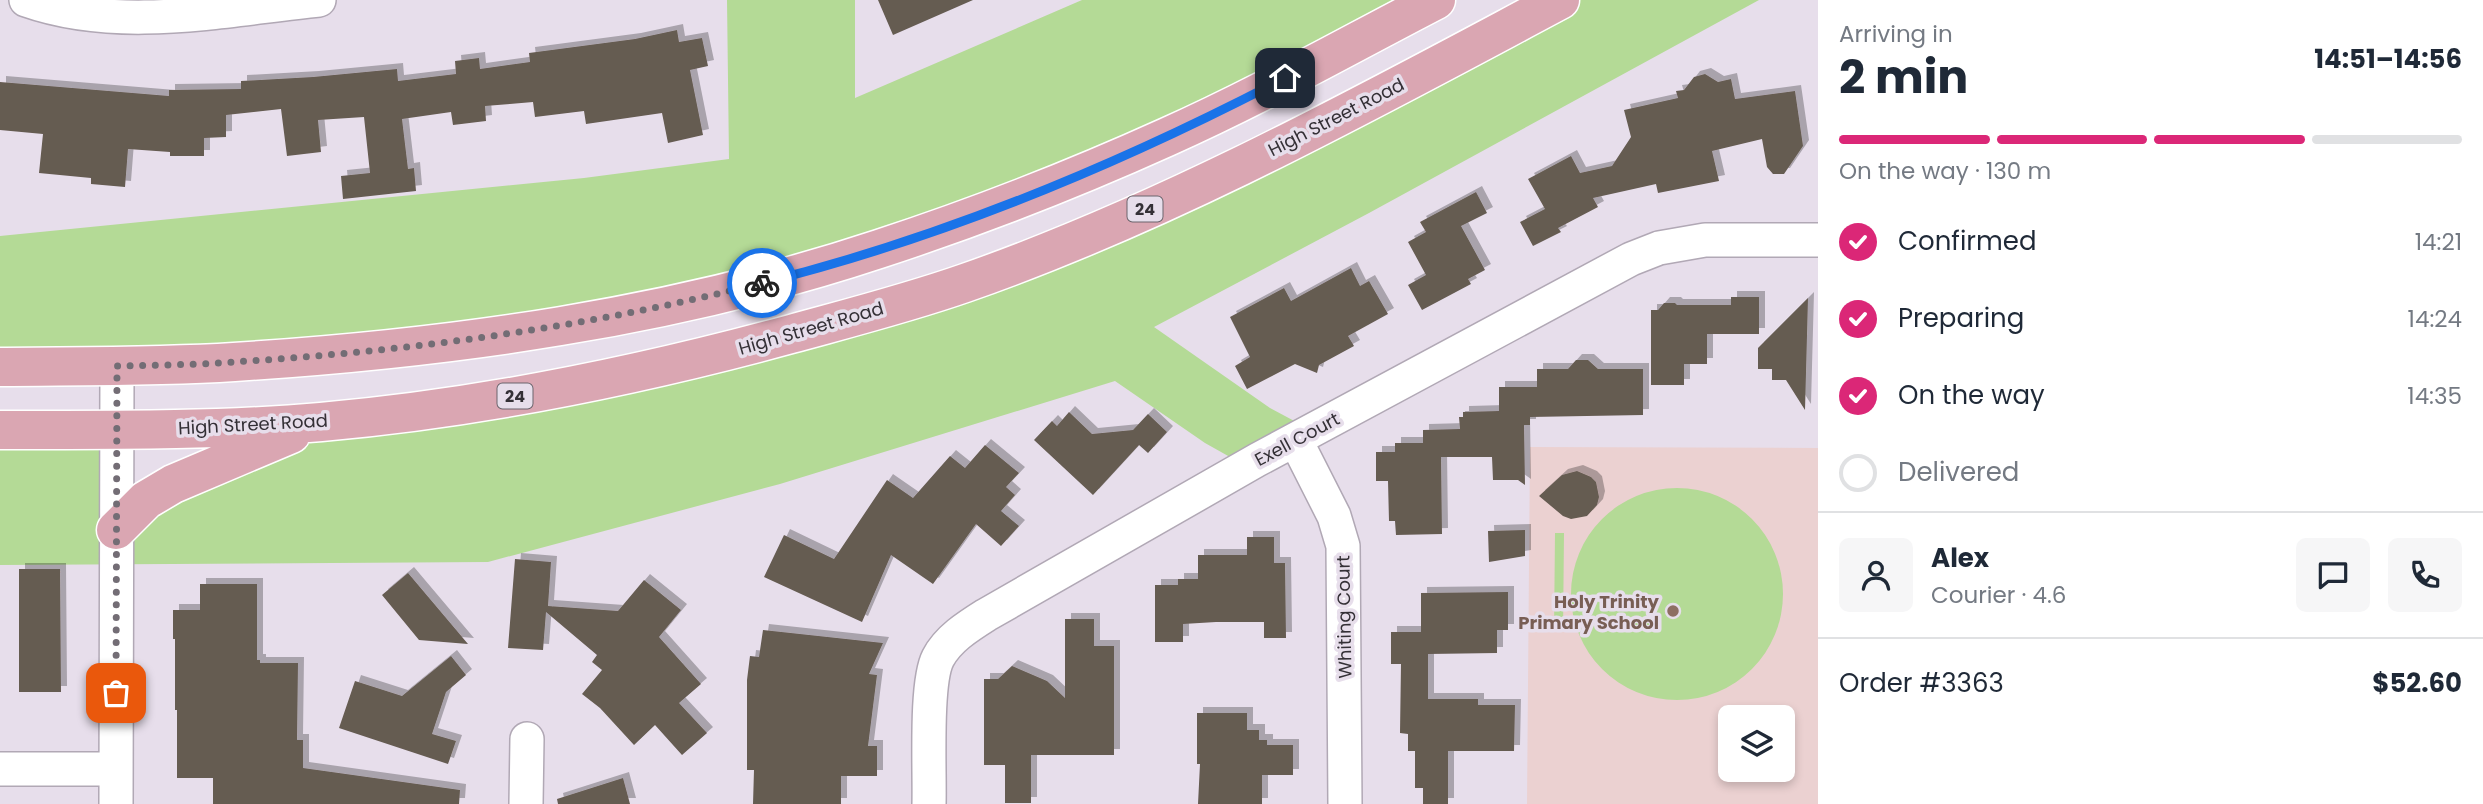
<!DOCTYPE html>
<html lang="en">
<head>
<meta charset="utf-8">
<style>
  :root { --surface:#fff; --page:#f6f6f7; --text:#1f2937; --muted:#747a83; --line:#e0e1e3; --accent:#db2777 }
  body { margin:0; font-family:Poppins,sans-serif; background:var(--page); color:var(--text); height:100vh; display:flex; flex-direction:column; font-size:26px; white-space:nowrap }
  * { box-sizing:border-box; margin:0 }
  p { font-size:23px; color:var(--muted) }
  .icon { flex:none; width:38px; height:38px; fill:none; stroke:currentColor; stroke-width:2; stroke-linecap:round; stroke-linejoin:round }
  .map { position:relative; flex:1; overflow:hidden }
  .sheet { display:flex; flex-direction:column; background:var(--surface); width:665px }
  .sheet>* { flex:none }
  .fabs { position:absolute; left:1718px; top:705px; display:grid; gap:14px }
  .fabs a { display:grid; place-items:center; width:77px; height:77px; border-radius:10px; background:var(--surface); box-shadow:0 4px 10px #0003; font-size:35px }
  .pin { position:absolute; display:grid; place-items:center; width:60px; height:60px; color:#fff; margin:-30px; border-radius:14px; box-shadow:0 4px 10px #0006 }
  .courier { position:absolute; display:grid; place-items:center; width:70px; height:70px; margin:-35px; border:5px solid #1a73e8; border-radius:50%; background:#fff; color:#222; box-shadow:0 2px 9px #0007 }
  .headline em { font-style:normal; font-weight:700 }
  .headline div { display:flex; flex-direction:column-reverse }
  .headline { display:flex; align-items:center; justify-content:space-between; height:119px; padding:0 21px }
  h1 { font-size:46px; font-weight:700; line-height:52px }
  .bar { display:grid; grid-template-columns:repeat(4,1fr); gap:10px 7px; align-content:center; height:84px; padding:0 21px }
  .bar i { height:9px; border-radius:5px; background:var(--line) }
  .bar .selected { background:var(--accent) }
  .bar p { grid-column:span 4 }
  .line { display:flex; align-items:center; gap:18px; padding:0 21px; border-top:2px solid var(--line) }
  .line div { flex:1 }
  .round { display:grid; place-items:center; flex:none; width:74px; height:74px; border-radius:10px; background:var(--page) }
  ol { padding:0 21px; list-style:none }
  li { display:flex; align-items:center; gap:21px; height:77px }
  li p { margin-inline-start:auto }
  li .icon { padding:7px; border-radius:50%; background:var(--accent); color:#fff; stroke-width:4 }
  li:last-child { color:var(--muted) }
  li i { width:38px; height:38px; border:4px solid var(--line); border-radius:50% }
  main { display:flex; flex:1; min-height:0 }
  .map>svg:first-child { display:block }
  .education { fill:#ebd1d1; fill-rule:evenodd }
  .green { fill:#b4da96 }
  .building { fill:#655b51; filter:url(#shadow) }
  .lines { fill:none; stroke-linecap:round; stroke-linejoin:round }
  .minor-casing { stroke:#b1a8b5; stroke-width:36 }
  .primary-casing { stroke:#fff; stroke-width:41 }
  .minor { stroke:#fff; stroke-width:33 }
  .primary { stroke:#daa6b2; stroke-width:38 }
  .done { stroke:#736d75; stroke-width:7; stroke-dasharray:0 12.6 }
  .route { stroke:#1a73e8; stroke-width:9 }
  .education-dot { fill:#8d6e63; stroke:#e7deeb; stroke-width:2.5 }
  .labels { text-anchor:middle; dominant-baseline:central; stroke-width:7; stroke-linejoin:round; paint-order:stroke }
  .shield { fill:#e7deeb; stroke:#6a646c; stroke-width:2 }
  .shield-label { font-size:16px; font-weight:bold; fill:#343036 }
  .street-label { font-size:18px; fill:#343036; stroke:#e7deeb }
  .education-label { font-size:18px; font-weight:bold; fill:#785e54; stroke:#e7deeb; text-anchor:end }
</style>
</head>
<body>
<main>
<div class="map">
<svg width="1818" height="804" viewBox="0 0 1818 804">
  <defs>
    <filter id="shadow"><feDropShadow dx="6" dy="-6" stdDeviation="0" flood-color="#0004"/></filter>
  </defs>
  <rect width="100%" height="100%" fill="#e7deeb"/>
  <path class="education" d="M 1530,447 L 1818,448 L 1818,804 L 1527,804 ZM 1731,718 L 1783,718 L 1783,770 L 1731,770 Z"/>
  <path class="green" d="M 727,0 L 855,0 L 855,98 L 1082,0 L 1436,0 L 1169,136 L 612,317 L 0,367 L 0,236 L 584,178 L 729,159 Z
    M 1560,0 L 1759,0 L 1369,213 L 1154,327 L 1270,408 L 1313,431 L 1246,466 L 1205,443 L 1115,381 L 780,484 L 488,562 L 0,565 L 0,430 L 116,430 L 116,529 L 322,422 L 965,283 Z
    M1571 594a106 106 0 1 1 212 0a106 106 0 1 1-212 0Z
    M 1555,533 L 1564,533 L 1563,632 L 1554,632 Z"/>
  <path class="building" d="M 878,0 L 973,0 L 893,35 Z
    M 677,30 L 679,42 L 702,38 L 708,66 L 690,70 L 703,135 L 668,143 L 662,113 L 586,124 L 584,111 L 535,117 L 533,102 L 485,106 L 486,121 L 453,125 L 451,112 L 402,119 L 408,169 L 414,168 L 416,191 L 343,199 L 341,176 L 370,173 L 364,117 L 318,120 L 321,152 L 287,156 L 281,109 L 226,115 L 226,137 L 204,138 L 204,156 L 170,156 L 170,152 L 128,149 L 125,187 L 91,184 L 91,178 L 39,173 L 43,134 L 0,130 L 0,82 L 169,96 L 169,90 L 241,89 L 241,81 L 313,77 L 397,69 L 398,81 L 456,74 L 455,61 L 479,58 L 480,69 L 530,62 L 529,53 L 635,39 Z
    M 1705,74 L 1718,82 L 1731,79 L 1735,99 L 1795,91 L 1803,146 L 1784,174 L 1773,174 L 1767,167 L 1762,139 L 1712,151 L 1719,181 L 1658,193 L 1656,184 L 1593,198 L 1598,207 L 1558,228 L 1561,232 L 1533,246 L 1520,222 L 1545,209 L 1528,179 L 1571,156 L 1580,173 L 1612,166 L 1631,137 L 1624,110 L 1678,98 L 1676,91 L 1684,90 L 1694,77 Z
    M 1476,192 L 1487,213 L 1461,226 L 1485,270 L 1468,279 L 1471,284 L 1422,310 L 1408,285 L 1426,275 L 1408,242 L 1426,232 L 1420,222 Z
    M 1351,268 L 1360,286 L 1369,281 L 1388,314 L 1348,336 L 1354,346 L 1319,365 L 1317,373 L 1295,364 L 1247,389 L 1235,366 L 1250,357 L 1230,317 L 1284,288 L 1291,301 Z
    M 1731,297 L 1759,297 L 1759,334 L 1707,334 L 1707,364 L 1684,364 L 1684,385 L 1651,385 L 1651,310 L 1658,310 L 1664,303 L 1675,303 L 1677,305 L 1731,305 Z
    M 1808,298 L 1805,410 L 1786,380 L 1772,380 L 1772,369 L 1758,369 L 1758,348 Z
    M 1576,360 L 1588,360 L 1598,369 L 1643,369 L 1643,415 L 1530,417 L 1530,425 L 1524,425 L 1525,485 L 1518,480 L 1493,480 L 1492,457 L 1441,457 L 1442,534 L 1396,535 L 1395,521 L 1389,521 L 1388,481 L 1376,481 L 1376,452 L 1395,452 L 1395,443 L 1423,443 L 1423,430 L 1460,429 L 1459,417 L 1463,417 L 1463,412 L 1499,411 L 1499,387 L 1537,387 L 1537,369 L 1568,369 Z
    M 1069,412 L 1092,434 L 1133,430 L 1148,414 L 1167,432 L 1148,453 L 1139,445 L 1093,495 L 1034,440 L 1052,421 L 1057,426 Z
    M 985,445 L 1019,473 L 1006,487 L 1015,495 L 1001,511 L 1019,526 L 1001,546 L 976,524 L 933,584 L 891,555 L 862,622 L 764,577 L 784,535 L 834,559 L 887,480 L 913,498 L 950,456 L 965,468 Z
    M 1577,471 L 1591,477 L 1596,482 L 1599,497 L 1597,505 L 1587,516 L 1571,519 L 1563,516 L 1539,496 L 1562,475 Z
    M 1525,530 L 1525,556 L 1489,562 L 1488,531 Z
    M 1247,537 L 1274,537 L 1274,563 L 1285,563 L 1286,638 L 1264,638 L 1264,622 L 1216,622 L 1183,624 L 1183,642 L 1155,642 L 1155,585 L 1178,585 L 1178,579 L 1198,579 L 1198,555 L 1247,555 Z
    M 515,559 L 551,562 L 548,606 L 618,611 L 644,580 L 681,610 L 659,637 L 701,684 L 679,703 L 707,733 L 682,755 L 655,725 L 634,745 L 600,708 L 582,694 L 602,670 L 592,662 L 597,655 L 546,612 L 543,650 L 508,648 Z
    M 19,569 L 60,569 L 61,692 L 19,692 Z
    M 408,573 L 468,644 L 419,640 L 382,595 Z
    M 200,584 L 257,584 L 257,660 L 260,660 L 260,663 L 298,663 L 297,740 L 303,740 L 303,768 L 460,790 L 459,804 L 213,804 L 213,778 L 177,778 L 177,710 L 175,710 L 175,639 L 173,639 L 173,610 L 200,610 Z
    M 1508,592 L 1508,630 L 1497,630 L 1497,653 L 1428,654 L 1428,699 L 1478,699 L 1478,705 L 1515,705 L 1514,751 L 1448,751 L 1448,804 L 1423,804 L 1423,788 L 1415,788 L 1415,751 L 1408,751 L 1408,734 L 1400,733 L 1401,664 L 1391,664 L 1391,632 L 1421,632 L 1421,593 Z
    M 1065,619 L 1094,619 L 1094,646 L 1114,646 L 1114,755 L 1031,755 L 1031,803 L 1005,803 L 1005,765 L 984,765 L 984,679 L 998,679 L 1012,666 L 1047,681 L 1065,698 Z
    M 763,630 L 883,643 L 869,674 L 877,675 L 868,746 L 877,746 L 877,776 L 841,776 L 841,804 L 753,804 L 754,770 L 747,770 L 747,680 L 750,656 L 759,657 Z
    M 451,656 L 466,675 L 446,692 L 432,734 L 456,741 L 448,764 L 339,728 L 355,681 L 402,696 Z
    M 1197,713 L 1247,713 L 1247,730 L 1259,730 L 1259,740 L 1267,740 L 1267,745 L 1293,745 L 1293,775 L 1262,775 L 1262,804 L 1198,804 L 1200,764 L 1197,764 Z
    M 623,778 L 630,804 L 558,804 L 557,799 Z"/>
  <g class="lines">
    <defs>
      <path id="minor" d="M 26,0 C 120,33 222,10 319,0
        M 1296,441 L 1334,516 L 1343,546 L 1345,804
        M 0,769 L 116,769
        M 116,804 L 117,366
        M 526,804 L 527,739
        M 929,804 C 930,772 925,683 938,658 C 948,639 967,627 986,615 L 1257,460 L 1631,259 L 1659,248 L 1705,240 L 1818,240"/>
      <path id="primary" d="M 0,367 C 78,366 156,367 234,362 C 452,348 671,318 879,249 C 977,217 1074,179 1167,137 C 1259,96 1347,46 1436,0
        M 0,430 C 107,430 215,431 321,422 C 480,408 637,376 791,334 C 849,318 908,303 965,283 C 1171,211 1368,102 1560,0
        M 116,530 L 146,500 L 173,484 L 291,434"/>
    </defs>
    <use href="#minor" class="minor-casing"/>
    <use href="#primary" class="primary-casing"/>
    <use href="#minor" class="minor"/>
    <use href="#primary" class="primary"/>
  </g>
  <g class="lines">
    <path class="done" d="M 116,693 L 117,366 C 155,365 194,365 233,362 C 412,351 589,327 762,283"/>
    <path class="route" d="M 762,283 C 943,238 1120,164 1285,78"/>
  </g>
  <circle class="education-dot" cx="1673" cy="611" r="7"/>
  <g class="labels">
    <g class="shield">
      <rect x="1127.5" y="196.5" width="35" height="25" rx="5"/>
      <rect x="497.5" y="383.5" width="35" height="25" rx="5"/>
    </g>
    <g class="shield-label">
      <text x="1145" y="209">24</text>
      <text x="515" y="396">24</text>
    </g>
    <g class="street-label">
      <text transform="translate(1336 117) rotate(-27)">High Street Road</text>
      <text transform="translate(811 328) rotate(-16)">High Street Road</text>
      <text transform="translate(253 424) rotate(-3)">High Street Road</text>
      <text transform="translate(1297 439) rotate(-28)">Exell Court</text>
      <text transform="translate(1344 617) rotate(-91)">Whiting Court</text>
    </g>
    <g class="education-label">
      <text x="1659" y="601">Holy Trinity<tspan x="1659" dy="21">Primary School</tspan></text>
    </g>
  </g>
</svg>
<div class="fabs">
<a><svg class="icon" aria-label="layers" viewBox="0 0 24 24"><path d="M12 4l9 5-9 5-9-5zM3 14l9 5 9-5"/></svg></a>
</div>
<div class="pin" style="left:116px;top:693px;background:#ea580c"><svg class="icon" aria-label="bag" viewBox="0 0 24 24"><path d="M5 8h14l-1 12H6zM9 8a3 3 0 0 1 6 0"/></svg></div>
<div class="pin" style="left:1285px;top:78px;background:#1f2937"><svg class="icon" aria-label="home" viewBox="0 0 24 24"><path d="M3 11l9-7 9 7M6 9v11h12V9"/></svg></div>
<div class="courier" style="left:762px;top:283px"><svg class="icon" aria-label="bike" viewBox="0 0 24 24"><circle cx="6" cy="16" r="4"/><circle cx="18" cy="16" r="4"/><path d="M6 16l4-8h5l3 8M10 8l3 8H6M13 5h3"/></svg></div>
</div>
<section class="sheet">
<div class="headline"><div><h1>2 min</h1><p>Arriving in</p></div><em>14:51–14:56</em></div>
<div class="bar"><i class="selected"></i><i class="selected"></i><i class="selected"></i><i></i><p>On the way · 130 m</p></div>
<ol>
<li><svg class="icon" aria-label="check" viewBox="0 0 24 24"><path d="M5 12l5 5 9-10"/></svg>Confirmed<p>14:21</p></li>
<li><svg class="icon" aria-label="check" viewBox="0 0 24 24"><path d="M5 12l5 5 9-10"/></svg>Preparing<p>14:24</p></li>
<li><svg class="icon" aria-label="check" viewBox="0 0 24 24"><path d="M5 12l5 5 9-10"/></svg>On the way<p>14:35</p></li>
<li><i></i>Delivered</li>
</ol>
<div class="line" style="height:126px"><a class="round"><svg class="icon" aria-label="person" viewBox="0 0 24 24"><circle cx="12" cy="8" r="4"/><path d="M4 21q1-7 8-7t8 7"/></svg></a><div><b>Alex</b><p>Courier · 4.6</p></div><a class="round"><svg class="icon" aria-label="chat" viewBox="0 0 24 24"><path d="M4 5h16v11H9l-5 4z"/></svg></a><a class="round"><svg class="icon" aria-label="phone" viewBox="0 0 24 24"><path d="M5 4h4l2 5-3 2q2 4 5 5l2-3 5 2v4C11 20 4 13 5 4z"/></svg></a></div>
<div class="line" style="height:91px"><div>Order #3363</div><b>$52.60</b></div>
</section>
</main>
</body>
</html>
